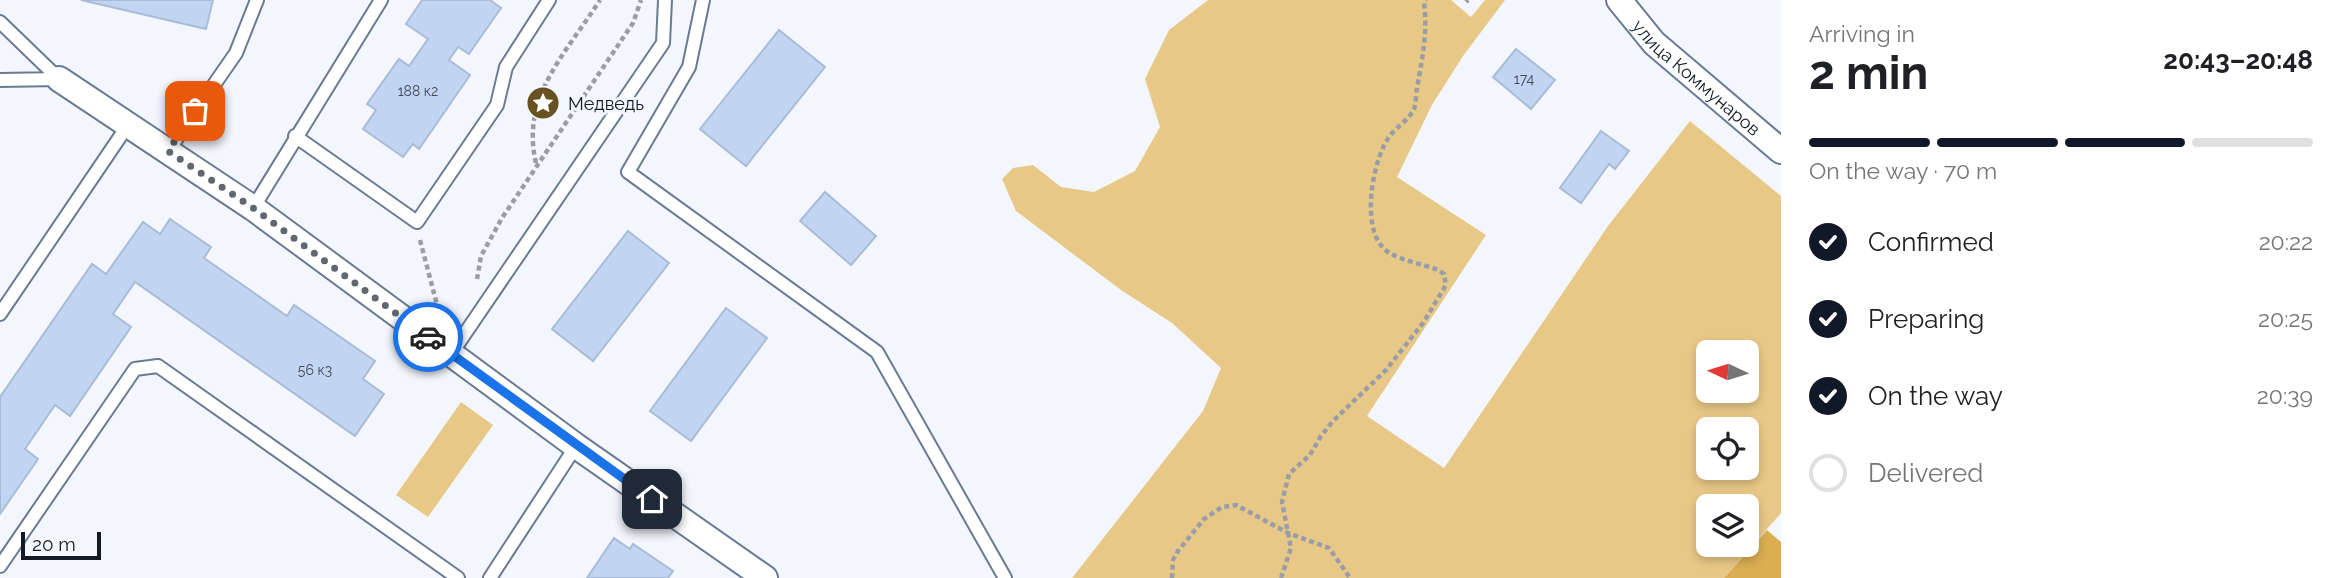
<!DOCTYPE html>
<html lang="en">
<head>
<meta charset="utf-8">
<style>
  :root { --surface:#fff; --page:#f6f6f6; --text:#202124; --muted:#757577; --line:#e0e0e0; --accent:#111827 }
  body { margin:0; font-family:Raleway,sans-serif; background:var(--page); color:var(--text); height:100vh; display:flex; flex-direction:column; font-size:26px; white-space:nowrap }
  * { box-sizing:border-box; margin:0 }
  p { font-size:23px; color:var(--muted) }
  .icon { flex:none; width:38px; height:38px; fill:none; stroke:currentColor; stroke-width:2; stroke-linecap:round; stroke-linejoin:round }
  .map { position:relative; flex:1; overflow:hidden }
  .panel { display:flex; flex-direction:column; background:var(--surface); width:560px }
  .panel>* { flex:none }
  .needle { width:46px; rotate:274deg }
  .buttons { position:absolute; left:1696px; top:340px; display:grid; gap:14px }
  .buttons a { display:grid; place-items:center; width:63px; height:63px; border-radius:10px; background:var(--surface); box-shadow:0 4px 10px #0003; font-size:35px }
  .scale { position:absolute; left:21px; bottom:18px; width:80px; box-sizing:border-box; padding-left:7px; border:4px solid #131a24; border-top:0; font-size:19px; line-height:24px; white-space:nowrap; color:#131a24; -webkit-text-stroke:5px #f3f7fd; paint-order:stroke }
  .pin { position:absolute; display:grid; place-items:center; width:60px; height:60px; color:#fff; margin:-30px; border-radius:14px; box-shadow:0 4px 10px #0006 }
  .courier { position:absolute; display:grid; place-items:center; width:70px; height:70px; margin:-35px; border:5px solid #1a73e8; border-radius:50%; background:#fff; color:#222; box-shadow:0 2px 9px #0007 }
  .overview em { font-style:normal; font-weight:700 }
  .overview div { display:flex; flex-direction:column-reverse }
  .overview { display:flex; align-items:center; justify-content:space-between; height:119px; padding:0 28px }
  h1 { font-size:46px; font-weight:700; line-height:52px }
  .bar { display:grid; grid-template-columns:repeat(4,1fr); gap:10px 7px; align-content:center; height:84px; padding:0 28px }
  .bar i { height:9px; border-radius:5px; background:var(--line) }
  .bar .on { background:var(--accent) }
  .bar p { grid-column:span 4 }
  ol { padding:0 28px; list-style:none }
  li { display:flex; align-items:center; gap:21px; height:77px }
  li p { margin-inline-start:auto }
  li .icon { padding:7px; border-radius:50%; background:var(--accent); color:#fff; stroke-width:4 }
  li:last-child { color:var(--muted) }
  li i { width:38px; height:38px; border:4px solid var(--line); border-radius:50% }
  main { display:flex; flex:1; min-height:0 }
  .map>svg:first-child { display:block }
  .green { fill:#e8c886; fill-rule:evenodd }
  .forest { fill:#daae51 }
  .building { fill:#c1d4f1; stroke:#a9bcd7; stroke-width:2 }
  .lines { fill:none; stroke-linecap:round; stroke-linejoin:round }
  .service-casing { stroke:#697b94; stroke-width:16 }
  .minor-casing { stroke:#697b94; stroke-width:28 }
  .path { stroke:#999ea6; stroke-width:4.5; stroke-dasharray:5 3.5; stroke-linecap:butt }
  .service { stroke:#fff; stroke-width:12 }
  .minor { stroke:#fff; stroke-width:24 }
  .done { stroke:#616770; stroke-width:7; stroke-dasharray:0 12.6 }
  .route { stroke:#1a73e8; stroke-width:9 }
  .labels { text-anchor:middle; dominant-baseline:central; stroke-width:6; stroke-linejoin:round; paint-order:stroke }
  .number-label { font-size:14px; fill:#3e4857 }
  .street-label { font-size:18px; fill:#131a24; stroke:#f3f7fd }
  .poi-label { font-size:18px; fill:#131a24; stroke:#f3f7fd; text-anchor:start }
</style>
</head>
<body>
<main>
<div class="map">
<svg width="1781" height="578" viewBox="0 0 1781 578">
  <rect width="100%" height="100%" fill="#f3f7fd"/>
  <path class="green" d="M 1208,0 L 1451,0 L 1471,17 L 1485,0 L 1505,0 L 1463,56 L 1432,105 L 1397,177 L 1486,235 L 1367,416 L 1444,468 L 1608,226 L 1690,121 L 1781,196 L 1781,513 L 1724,578 L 1072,578 L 1203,411 L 1221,368 L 1172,323 L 1121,290 L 1016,211 L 1002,179 L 1013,168 L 1033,165 L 1061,187 L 1094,192 L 1135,171 L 1160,127 L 1145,79 L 1169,30 ZM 1708,352 L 1746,352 L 1746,390 L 1708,390 ZM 1708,429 L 1746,429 L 1746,467 L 1708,467 ZM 1708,506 L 1746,506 L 1746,544 L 1708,544 Z
    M 461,402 L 493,425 L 428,517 L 396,495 Z"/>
  <path class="forest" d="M 1767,530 L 1781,542 L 1781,578 L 1724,578 Z"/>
  <path class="building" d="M 81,0 L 213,0 L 206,29 Z
    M 422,0 L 490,0 L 501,8 L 469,54 L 458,47 L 449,60 L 470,75 L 419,149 L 413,144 L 403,157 L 363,129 L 376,110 L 367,104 L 399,59 L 409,66 L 428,39 L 406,24 Z
    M 779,30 L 825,67 L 746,166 L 700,129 Z
    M 1516,49 L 1555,80 L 1531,109 L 1493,77 Z
    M 1601,131 L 1629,151 L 1615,169 L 1609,164 L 1581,203 L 1560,188 Z
    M 825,192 L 876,236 L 851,265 L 800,221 Z
    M 170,219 L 211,247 L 204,258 L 287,316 L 294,305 L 375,361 L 363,379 L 384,394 L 355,436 L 135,282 L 113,314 L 131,327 L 70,416 L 55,405 L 25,449 L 38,459 L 0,514 L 0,397 L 92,264 L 106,274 L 143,222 L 160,234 Z
    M 628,231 L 669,263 L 593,361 L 552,329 Z
    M 726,308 L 767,338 L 691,441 L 650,411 Z
    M 614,538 L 630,549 L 633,544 L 673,571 L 668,578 L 587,578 Z"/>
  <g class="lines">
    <defs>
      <path id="service" d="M 703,0 L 689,67 L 628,172 L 877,352 L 1005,578
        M 0,22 L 59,79
        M 0,80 L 59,79
        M 295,136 L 417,222 L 497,105 L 506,67 L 549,0
        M 168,151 L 236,53 L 257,0
        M 253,208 L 381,0
        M 0,314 L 128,125
        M 451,354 L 663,43 L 665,0
        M 0,566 L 135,369 L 158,366 L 458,578
        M 490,578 L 576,446"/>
      <g id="minor">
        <path id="s1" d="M 1619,0 L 1654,43 L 1781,151"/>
        <path d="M 59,79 L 253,208 L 576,446 L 765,578"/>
      </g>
    </defs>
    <use href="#service" class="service-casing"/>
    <use href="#minor" class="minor-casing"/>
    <path class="path" d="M 1466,2 L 1468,0
      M 536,163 C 520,97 567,52 600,0
      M 420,240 L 440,316
      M 477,279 L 481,256 L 502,218 L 633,23 L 641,0
      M 1172,578 L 1173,560 L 1178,551 L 1204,519 L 1222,507 L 1236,505 L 1288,533 L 1329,548 L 1350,578
      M 1281,578 L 1291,548 L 1282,502 L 1289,474 L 1310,455 L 1321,436 L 1333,421 L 1386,370 L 1423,323 L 1446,285 L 1444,274 L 1438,270 C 1423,264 1402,261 1388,252 C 1359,233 1372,161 1389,137 C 1396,127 1409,120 1414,109 C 1416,103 1416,94 1417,88 C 1422,60 1428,32 1424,3 L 1426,0"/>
    <use href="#service" class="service"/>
    <use href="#minor" class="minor"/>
  </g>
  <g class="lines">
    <path class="done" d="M 195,111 L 168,151 L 253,208 L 428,337"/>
    <path class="route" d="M 428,337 L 652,499"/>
  </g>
  <defs>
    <symbol id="sight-disc" viewBox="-11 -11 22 22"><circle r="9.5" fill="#695222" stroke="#f3f7fd"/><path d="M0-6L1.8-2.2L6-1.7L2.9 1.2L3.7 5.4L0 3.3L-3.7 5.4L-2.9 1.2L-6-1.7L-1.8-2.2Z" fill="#fff"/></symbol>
  </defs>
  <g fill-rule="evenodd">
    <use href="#sight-disc" x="524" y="84" width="38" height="38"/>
  </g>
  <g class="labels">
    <g class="number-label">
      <text x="1524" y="79">174</text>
      <text x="418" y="91">188 к2</text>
      <text x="315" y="370">56 к3</text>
    </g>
    <g class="street-label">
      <text stroke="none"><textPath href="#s1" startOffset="110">улица Коммунаров</textPath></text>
    </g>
    <g class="poi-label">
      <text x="568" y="103">Медведь</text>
    </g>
  </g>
</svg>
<div class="buttons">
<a><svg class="needle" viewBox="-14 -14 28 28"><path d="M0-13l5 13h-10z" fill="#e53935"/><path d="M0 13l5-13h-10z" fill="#757577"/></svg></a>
<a><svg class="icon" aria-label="locate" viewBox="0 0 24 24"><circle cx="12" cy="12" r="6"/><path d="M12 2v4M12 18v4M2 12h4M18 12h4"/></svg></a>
<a><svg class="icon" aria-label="layers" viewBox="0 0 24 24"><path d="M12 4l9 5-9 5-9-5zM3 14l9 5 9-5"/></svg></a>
</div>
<div class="scale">20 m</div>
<div class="pin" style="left:195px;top:111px;background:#ea580c"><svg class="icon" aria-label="bag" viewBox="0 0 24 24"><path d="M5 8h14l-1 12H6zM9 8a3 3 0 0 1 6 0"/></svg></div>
<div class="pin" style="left:652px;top:499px;background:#1f2937"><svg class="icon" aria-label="home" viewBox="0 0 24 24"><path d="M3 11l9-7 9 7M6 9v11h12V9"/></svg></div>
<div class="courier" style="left:428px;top:337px"><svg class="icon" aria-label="car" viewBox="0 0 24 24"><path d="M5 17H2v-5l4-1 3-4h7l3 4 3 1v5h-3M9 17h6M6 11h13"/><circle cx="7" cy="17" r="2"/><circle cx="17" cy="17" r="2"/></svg></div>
</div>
<section class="panel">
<div class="overview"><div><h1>2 min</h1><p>Arriving in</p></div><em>20:43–20:48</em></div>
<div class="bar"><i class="on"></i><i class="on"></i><i class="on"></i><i></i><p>On the way · 70 m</p></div>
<ol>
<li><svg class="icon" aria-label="check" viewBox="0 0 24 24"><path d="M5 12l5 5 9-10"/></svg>Confirmed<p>20:22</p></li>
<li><svg class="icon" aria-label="check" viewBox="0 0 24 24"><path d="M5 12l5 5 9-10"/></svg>Preparing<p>20:25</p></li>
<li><svg class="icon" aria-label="check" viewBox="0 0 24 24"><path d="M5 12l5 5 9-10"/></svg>On the way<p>20:39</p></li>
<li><i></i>Delivered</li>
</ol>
</section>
</main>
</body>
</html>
